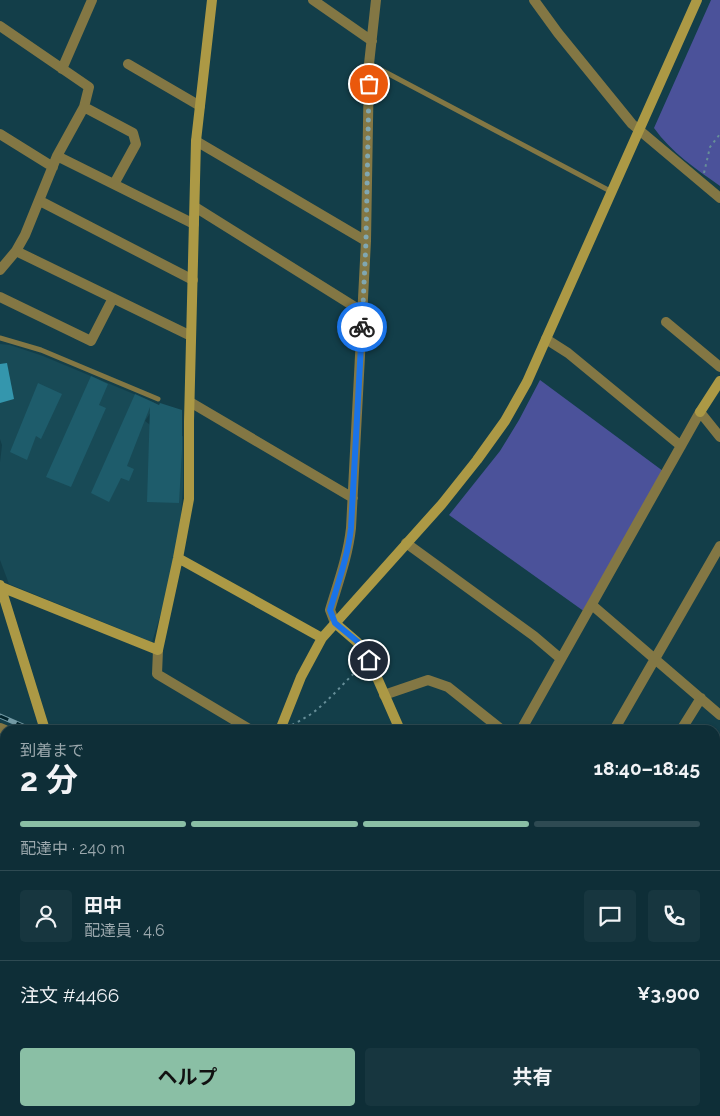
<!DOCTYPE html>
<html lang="ja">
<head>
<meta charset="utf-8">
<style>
  :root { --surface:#0e2e37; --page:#17363f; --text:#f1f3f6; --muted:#9ba8ad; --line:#2e4a52; --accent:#8abfa5 }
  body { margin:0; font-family:Raleway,"Noto Sans JP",sans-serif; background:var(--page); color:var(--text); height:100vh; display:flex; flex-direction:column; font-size:19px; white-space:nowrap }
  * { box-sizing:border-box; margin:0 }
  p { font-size:16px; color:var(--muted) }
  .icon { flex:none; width:28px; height:28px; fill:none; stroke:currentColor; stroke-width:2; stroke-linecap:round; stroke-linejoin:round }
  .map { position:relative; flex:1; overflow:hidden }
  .details { position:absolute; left:0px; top:725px; width:720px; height:391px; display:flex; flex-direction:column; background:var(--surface); border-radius:15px 15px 0 0; box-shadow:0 1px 4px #0004,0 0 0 1px var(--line) }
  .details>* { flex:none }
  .pin { position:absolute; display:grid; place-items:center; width:42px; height:42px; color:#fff; margin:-21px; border:2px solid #fff; border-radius:50%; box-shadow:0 1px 5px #0007 }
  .courier { position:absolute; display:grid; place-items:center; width:50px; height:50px; margin:-25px; border:4px solid #1a73e8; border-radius:50%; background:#fff; color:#222; box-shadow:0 1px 6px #0007 }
  .summary em { font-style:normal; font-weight:700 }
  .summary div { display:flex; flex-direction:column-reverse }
  .summary { display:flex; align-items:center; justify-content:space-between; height:85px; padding:0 20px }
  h1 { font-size:32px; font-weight:700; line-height:38px }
  .bar { display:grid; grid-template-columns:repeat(4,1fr); gap:8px 5px; align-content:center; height:60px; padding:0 20px }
  .bar i { height:6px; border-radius:4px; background:var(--line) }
  .bar .current { background:var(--accent) }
  .bar p { grid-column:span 4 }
  .line { display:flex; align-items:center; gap:12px; padding:0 20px; border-top:1px solid var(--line) }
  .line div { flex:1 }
  .round { display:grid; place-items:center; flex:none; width:52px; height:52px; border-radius:5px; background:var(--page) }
  .action { display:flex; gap:10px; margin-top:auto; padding:10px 20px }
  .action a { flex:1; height:58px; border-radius:5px; background:var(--accent); color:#111; font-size:20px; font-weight:700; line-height:58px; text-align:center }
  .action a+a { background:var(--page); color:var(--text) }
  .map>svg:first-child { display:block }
  .built { fill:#184a56 }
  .green { fill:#4b529a }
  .water { fill:#3496ad }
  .building { fill:#1e5c6b }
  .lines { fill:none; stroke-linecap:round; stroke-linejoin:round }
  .path { stroke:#668e98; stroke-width:2; stroke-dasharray:2.5 4; stroke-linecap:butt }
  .lane { stroke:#837744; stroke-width:5 }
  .street { stroke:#837744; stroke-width:10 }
  .secondary { stroke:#ac9945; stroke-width:10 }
  .rail-casing { stroke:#739aa5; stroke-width:5 }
  .rail { stroke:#01242c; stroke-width:3; stroke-dasharray:9; stroke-linecap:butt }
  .done { stroke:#80a7b1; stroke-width:5; stroke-dasharray:0 9 }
  .route { stroke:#1a73e8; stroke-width:6 }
</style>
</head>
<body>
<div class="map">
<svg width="720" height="1116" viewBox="0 0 720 1116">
  <rect width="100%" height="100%" fill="#133e49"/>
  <path class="built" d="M 0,344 L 10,345 L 43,356 L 153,402 L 156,404 L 145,421 L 153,427 L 150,439 L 183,436 L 183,486 L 178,558 L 152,642 L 9,584 L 0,560 L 0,462 L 2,445 L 0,439 Z"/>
  <path class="green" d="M 711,0 L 720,0 L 720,186 C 696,169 671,152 654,128 Z
    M 540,380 L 663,471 L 585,612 L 449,515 L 500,451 L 519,420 Z"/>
  <path class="water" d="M 7,363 L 14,399 L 0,403 L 0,364 Z"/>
  <path class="building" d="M 91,376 L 108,384 L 99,405 L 106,408 L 71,487 L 46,477 Z
    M 38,383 L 62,394 L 41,439 L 36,436 L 27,460 L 10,452 Z
    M 135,394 L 159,405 L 160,403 L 182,410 L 182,450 L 179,503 L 147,502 L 150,407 L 127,466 L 134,469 L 129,481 L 121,478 L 109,502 L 91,493 Z"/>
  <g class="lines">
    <path class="path" d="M 704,173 L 710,147 L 720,134
      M 292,725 C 303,719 313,714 322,705 C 336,693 348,678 362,666
      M 715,971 L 720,975"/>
    <path class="lane" d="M 370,64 L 612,192
      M 0,338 L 41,350 L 158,399"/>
    <path class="street" d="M 313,0 L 372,41
      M 534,0 L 558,33 L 632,124 L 720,198
      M 0,26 L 89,87 L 84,107 L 57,156 L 25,235 L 16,251 L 0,270
      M 128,64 L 200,106
      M 62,69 L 92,0
      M 84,107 L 133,133 L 136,144 L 114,184
      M 0,134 L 53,167
      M 196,141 L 366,241
      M 57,156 L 194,224
      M 40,201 L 193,280
      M 195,207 L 363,312
      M 16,251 L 191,336
      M 0,297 L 91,341 L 113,298
      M 666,322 L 720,367
      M 546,339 L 568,353 L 681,446
      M 190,402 L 353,498
      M 406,543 L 534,636 L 561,659
      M 592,605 L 720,715
      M 335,623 L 330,610 C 338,583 348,556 351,528 L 366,241 L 369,64 L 376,0
      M 158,650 L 157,674 L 251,730
      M 384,695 L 428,680 L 448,687 L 502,730
      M 0,728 L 5,730
      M 521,730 L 700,412 L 720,437
      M 614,730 L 720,546
      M 681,730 L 701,698
      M 715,785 L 720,777
      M 0,821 L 5,837
      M 715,896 L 720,888
      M 0,945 L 5,943
      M 715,1044 L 720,1046
      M 715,1097 L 720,1099
      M 487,1111 L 501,1116
      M 54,1116 L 58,1111
      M 371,1116 L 372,1111"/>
    <path class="secondary" d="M 700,412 L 720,381
      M 178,558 L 322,638
      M 0,585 L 45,730
      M 1,587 L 158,650 L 178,558 L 189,499 L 189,421 L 196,141 L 212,0
      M 335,623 L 357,642 L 368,657 L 400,730
      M 280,730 L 301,677 L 322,638 L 442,504 L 477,460 L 505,421 L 527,382 L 546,339 L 697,0
      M 715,986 L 720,989
      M 715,1027 L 715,1033
      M 200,1111 L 206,1116
      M 137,1116 L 139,1111
      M 516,1116 L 518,1111
      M 685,1116 L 687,1111"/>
    <defs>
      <path id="rail" d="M 0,716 L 32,730
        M 715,1003 L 720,1006"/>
    </defs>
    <use href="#rail" class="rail-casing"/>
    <use href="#rail" class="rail"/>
  </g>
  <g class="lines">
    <path class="done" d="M 362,327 L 366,241 L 369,84"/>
    <path class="route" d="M 362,327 L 351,528 C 348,556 338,583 330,610 L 335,623 L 358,642 L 369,660"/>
  </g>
</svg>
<div class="pin" style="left:369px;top:84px;background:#ea580c"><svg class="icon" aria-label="bag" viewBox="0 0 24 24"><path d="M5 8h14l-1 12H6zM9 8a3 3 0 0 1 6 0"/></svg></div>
<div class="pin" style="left:369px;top:660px;background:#1f2937"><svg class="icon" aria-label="home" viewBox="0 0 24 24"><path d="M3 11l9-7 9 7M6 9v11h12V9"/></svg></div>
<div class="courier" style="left:362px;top:327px"><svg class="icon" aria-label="bike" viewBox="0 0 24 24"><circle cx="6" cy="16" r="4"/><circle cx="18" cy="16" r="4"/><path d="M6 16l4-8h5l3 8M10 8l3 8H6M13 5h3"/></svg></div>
<section class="details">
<div class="summary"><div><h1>2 分</h1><p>到着まで</p></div><em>18:40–18:45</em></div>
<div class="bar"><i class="current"></i><i class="current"></i><i class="current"></i><i></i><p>配達中 · 240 m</p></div>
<div class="line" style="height:90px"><a class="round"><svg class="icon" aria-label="person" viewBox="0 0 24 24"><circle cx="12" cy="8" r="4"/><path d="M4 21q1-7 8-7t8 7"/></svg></a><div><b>田中</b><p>配達員 · 4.6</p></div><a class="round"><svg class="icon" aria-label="chat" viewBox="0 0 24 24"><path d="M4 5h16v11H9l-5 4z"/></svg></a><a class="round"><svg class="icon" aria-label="phone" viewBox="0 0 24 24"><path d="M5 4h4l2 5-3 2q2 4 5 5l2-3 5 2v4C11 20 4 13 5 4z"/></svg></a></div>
<div class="line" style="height:65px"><div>注文 #4466</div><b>¥3,900</b></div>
<div class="action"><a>ヘルプ</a><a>共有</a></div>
</section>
</div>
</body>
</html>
